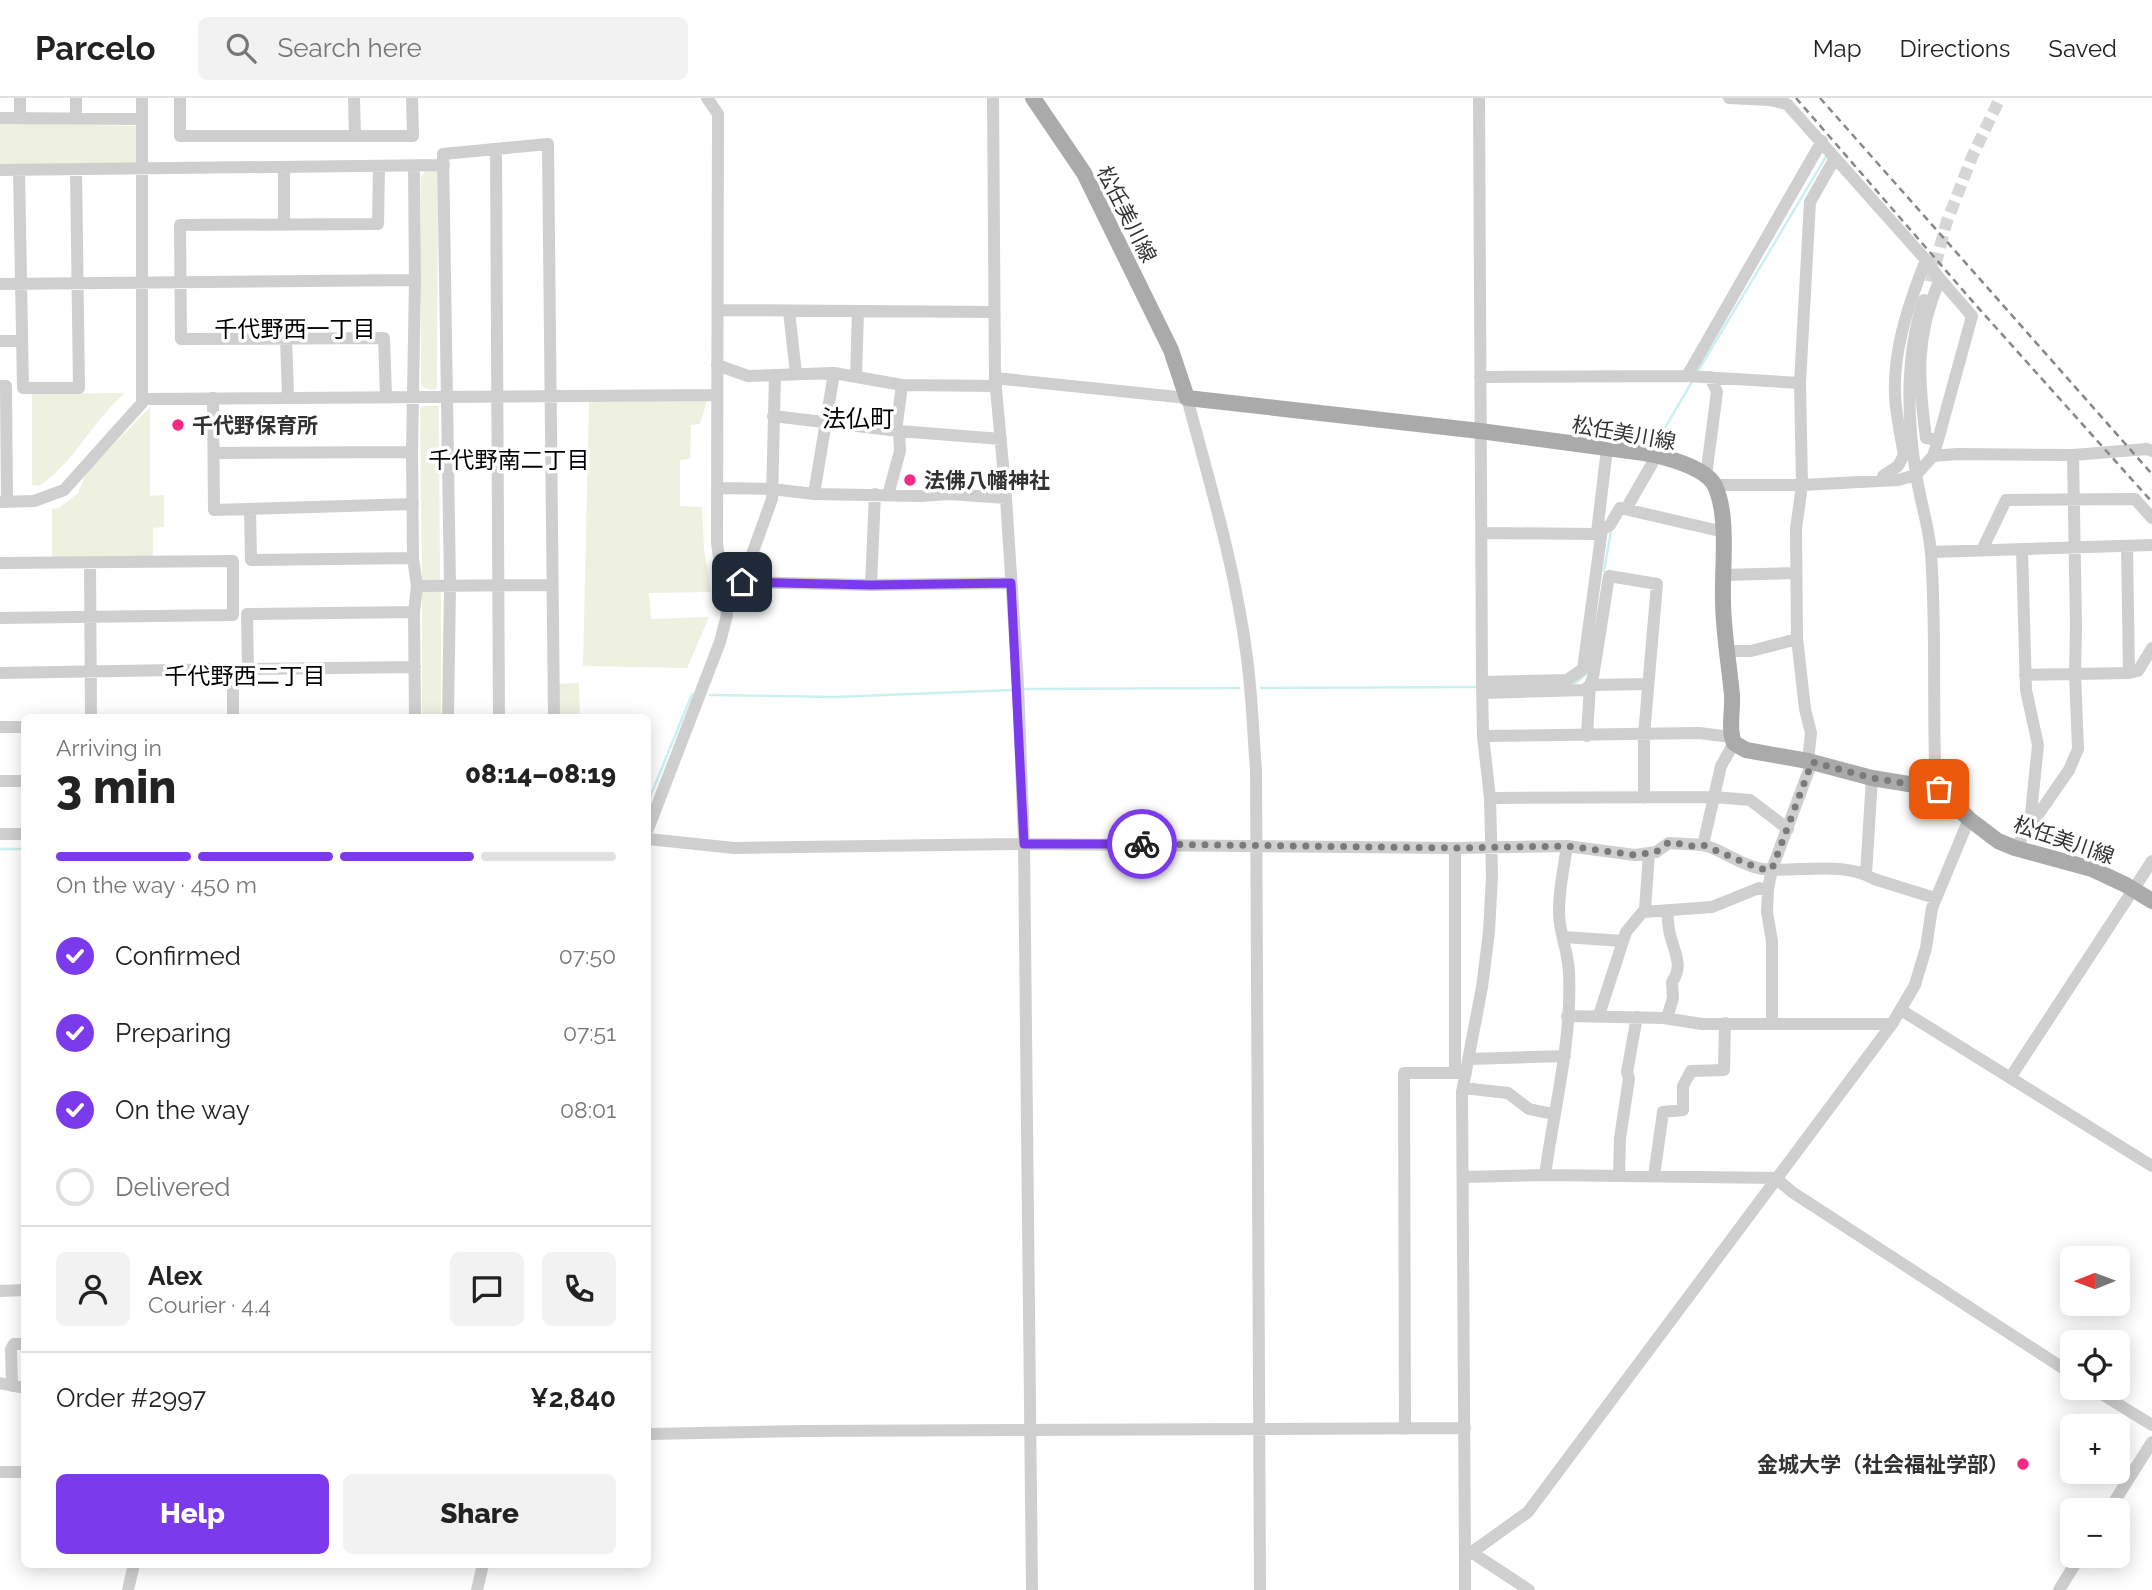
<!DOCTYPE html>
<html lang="en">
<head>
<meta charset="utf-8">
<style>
  :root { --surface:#fff; --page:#f2f2f2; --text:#222; --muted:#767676; --line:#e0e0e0; --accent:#7c3aed }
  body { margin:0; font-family:Raleway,"Noto Sans JP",sans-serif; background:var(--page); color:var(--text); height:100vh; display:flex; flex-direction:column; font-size:26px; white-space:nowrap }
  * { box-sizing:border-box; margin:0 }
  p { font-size:23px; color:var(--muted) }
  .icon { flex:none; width:38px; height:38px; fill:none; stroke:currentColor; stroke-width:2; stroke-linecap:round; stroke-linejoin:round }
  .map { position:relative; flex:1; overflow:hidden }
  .sheet { position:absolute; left:21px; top:616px; width:630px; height:854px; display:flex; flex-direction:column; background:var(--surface); border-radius:10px; box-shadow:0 4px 18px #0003 }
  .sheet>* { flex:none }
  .needle { width:46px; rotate:269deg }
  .fabs { position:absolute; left:2060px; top:1148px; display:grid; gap:14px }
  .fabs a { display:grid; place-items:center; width:70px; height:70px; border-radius:10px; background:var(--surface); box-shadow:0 4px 18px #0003; font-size:35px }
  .pin { position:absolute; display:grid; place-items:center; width:60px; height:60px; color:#fff; margin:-30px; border-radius:14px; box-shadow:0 4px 10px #0006 }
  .courier { position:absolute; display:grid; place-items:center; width:70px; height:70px; margin:-35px; border:5px solid #7c3aed; border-radius:50%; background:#fff; color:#222; box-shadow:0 2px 9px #0007 }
  .summary em { font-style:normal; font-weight:800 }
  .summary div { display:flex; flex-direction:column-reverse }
  .summary { display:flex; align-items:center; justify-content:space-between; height:119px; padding:0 35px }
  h1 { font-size:46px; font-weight:800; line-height:52px }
  .bar { display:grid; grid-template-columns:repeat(4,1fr); gap:10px 7px; align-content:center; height:84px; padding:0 35px }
  .bar i { height:9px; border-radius:5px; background:var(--line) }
  .bar .active { background:var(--accent) }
  .bar p { grid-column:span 4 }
  .line { display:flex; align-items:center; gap:18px; padding:0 35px; border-top:2px solid var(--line) }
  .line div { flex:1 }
  .round { display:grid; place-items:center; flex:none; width:74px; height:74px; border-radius:10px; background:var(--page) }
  ol { padding:0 35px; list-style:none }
  li { display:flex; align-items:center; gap:21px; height:77px }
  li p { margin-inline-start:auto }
  li .icon { padding:7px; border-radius:50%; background:var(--accent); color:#fff; stroke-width:4 }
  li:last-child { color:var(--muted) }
  li i { width:38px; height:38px; border:4px solid var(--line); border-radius:50% }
  .button { display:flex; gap:14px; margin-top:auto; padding:14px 35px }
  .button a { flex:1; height:80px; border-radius:10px; background:var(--accent); color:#fff; font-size:28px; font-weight:800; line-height:80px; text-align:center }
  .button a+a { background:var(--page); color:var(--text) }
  header { display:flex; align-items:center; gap:42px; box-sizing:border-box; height:98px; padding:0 35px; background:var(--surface); border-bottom:2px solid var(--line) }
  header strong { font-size:33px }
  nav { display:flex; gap:38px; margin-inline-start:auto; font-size:24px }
  .search { width:490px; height:63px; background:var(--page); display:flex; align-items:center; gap:18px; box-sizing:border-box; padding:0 24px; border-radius:10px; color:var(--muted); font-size:26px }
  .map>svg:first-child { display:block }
  .green { fill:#eef0e0 }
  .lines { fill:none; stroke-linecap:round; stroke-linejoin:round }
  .stream { stroke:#ccf0f0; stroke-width:2.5 }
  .minor-tunnel { stroke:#d6d6d6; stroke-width:12; stroke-dasharray:12 6; stroke-linecap:butt }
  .minor { stroke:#cfcfcf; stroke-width:12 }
  .major { stroke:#aaa; stroke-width:16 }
  .rail { stroke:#878787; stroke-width:2.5; stroke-dasharray:7 5; stroke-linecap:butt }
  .done { stroke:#7a7a7a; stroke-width:7; stroke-dasharray:0 12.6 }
  .route { stroke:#7c3aed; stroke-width:9 }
  .poi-dot { fill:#f42a85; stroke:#fff; stroke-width:2.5 }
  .labels { text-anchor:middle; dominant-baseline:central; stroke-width:7; stroke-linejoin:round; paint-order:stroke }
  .street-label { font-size:21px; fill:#323232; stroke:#fff }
  .poi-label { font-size:21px; font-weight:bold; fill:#323232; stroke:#fff; text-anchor:start }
  .neighbourhood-label { font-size:23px; fill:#000; stroke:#fff }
  .quarter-label { font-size:24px; fill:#000; stroke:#fff }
</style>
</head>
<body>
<header>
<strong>Parcelo</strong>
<div class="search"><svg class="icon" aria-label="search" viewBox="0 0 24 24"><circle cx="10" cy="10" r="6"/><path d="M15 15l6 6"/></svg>Search here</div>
<nav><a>Map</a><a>Directions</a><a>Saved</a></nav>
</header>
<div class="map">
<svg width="2152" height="1492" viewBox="0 0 2152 1492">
  <rect width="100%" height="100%" fill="#fff"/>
  <path class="green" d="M 0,25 L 136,28 L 136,67 L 0,67 Z
    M 438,71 L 437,288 L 435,292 L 426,291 L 421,287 L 421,79 L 426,72 Z
    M 125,295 C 91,324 76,363 39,388 L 32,387 L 32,296 Z
    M 589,303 L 707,303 L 700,326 L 691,327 L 690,361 L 680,362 L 680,408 L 702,409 L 704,450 L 711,494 L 649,495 L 651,521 L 709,519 L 687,570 L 583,568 Z
    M 424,308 L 438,308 L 439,311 L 440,484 L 422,484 L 420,310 Z
    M 150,309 L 150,398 L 164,397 L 164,429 L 153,430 L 153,460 L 52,462 L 52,411 L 59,410 L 78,395 L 86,375 Z
    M 422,491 L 441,491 L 441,619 L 422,619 Z
    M 579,585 L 580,619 L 556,619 L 556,586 Z"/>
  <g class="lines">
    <path class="stream" d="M 1698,273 L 1827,57
      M 1652,352 L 1693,282
      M 1604,473 L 1611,433
      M 1573,587 L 1586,576
      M 1261,590 L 1475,589
      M 1024,591 L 1239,590
      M 710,597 L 834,599 L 1012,592
      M 648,704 L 692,596
      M 0,751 L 24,751"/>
    <path class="minor-tunnel" d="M 1931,184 L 1946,126 L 1972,59 L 2000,0"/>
    <path class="minor" d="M 20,0 L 20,20
      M 76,0 L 76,20
      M 180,0 L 180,38 L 413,38 L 412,0
      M 354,0 L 355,38
      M 993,0 L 995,280 L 1006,400 L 1018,586 L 1024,746 L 1032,1492
      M 1729,0 L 1769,2 L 1787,6 L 1926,162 L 1940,181
      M 0,20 L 142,21
      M 496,52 L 499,620
      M 414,68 L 415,182 L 412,354 L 413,460 L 417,488 L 414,514 L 415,620
      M 284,69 L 284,126
      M 379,69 L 378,126 L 180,127 L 181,241 L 384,240 L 386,298
      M 0,72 L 444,67
      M 19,73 L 23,290 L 79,290 L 76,72
      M 0,186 L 415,182
      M 1924,202 C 1905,257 1907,319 1916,376 C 1920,403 1929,428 1931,455 C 1936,524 1933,594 1935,663 L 1939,691
      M 718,212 L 994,214
      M 789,213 L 796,276
      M 286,240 L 288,298
      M 0,243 L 21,243
      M 717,267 L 748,278 L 834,275 L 902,287 L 996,288
      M 1687,278 L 1800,285
      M 856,279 L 858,213
      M 1480,279 L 1687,278 L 1822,43
      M 995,280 L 1187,300 C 1210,386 1236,472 1247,560 C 1252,597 1253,635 1256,672 L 1260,1492
      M 0,288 L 6,288 L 7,404
      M 213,300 L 214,412 L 413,406
      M 142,301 L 717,297
      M 773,318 L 899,333 L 1001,341
      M 896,333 L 902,287
      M 214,355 L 412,354
      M 1933,358 L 1957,356 L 2073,357 L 2147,351 L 2152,353
      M 1706,378 L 1717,294 L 1710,279
      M 1883,382 L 1883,378 L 1898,368 L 1904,357 C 1901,341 1898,325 1896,309 C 1890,260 1908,207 1926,162
      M 1715,387 L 1802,387 L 1898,382 L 1916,377 L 1933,358 L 1938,342 L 1972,218 L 1940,181 C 1915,238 1918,280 1926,340 L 1938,342
      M 717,390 L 772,391 L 814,396 L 921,398 L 949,396 L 1006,400
      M 814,396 L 834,275
      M 888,397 L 900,353 L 899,333
      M 0,404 L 34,403 L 64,392 L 142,305 L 142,0
      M 250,411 L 251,462 L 413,460
      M 1626,411 L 1657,357
      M 1597,434 L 1607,351
      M 1483,435 L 1594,436 L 1610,427 L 1620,410 L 1724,434
      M 2127,448 L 2129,575
      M 1982,452 L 2006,402 L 2135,401 L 2152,420
      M 2022,452 L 2026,592 L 2038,647 L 2030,725
      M 1931,454 L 2152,447
      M 90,464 L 91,620
      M 0,465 L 233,463 L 233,517 L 0,520
      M 1723,477 L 1796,475
      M 742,484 L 871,487 L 1011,485
      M 871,487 L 875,396
      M 417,488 L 552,487
      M 726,500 L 742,484 L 772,401 L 775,277
      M 414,514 L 247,516 L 248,571 L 415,569
      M 1727,553 L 1751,553 L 1797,541
      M 0,575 L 233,571 L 233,620
      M 2025,577 L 2129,575 L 2138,573 L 2152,550
      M 1482,584 L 1567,582 L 1583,571 L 1602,431
      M 1483,595 L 1584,592 L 1590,587 L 1593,579 L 1609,478 L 1657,486 L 1644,637 L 1644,700
      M 448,620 L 450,487 L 443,56 L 548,46 L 554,620
      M 0,629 L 24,629
      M 1483,638 L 1699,635 L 1731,639
      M 1587,638 L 1590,587 L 1647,586
      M 1808,663 L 1811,635 L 1805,611 L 1797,540 L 1796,431 L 1802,387 L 1800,285 L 1810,104 L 1835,60
      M 0,683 L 24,683
      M 1490,700 L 1714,699 L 1750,702 L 1788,731
      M 648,731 L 720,544 L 727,517 L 717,445 L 718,16 L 707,0
      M 0,736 L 24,736
      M 648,741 L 734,750 L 1024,746 L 1455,750 L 1567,748 L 1635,757 L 1656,754 L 1669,745 C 1680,746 1698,746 1707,748 C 1725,754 1743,768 1762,771 C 1795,775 1844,762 1874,781 L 1935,800
      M 1703,747 L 1721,668 L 1734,645
      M 2015,750 L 2069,672 L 2078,651 L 2075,575 L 2076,528 L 2073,357
      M 1866,776 L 1872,680
      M 1643,814 L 1712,809 L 1759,790 L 1768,793
      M 1564,839 L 1623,843
      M 1901,912 L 2152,1068
      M 1599,917 L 1626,834 L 1645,811 L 1649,756
      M 1567,918 L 1664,920 L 1702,926 L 1892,926
      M 1667,920 L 1673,900 L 1672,884 C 1684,868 1674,854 1670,836 C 1668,829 1668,821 1667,813
      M 1772,925 L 1772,843 L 1767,814 L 1768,791 L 1772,771 L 1812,664
      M 1469,961 L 1565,958
      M 1455,975 L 1455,750
      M 2010,980 L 2152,763
      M 1463,990 L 1508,995 L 1529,1011 L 1553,1016
      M 1545,1077 C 1554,1011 1572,943 1569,876 C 1569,854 1558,833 1559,812 C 1559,791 1564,769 1567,748
      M 1619,1078 L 1620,1040 L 1629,981 L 1627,974 L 1637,919
      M 1654,1078 L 1663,1014 L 1683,1012 L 1683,988 L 1691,973 L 1724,972 L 1725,925
      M 1463,1079 L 1545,1077 L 1776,1080 L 1792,1094 L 2072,1276
      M 0,1193 L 24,1192
      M 0,1285 L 24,1290
      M 12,1288 L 11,1251 L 14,1246 L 24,1246
      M 2092,1290 L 2152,1327
      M 1405,1331 L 1404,975 L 1466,975
      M 648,1336 L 804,1333 L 1465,1330
      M 0,1374 L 24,1374
      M 2109,1412 L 2152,1344
      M 1471,1454 L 1529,1492
      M 1465,1459 L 1462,994 L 1482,889 L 1489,834 L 1492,778 L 1490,700 L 1483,638 L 1482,584 L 1479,0
      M 128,1492 L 134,1466
      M 477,1492 L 483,1466
      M 1465,1492 L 1465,1459 L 1528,1414 L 1892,926 L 1915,887 L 1926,850 L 1932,810 L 1969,721
      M 2059,1492 L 2080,1458"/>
    <path class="major" d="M 1033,0 L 1084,75 L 1171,252 L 1187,300 L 1480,333 L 1644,355 C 1663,358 1706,369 1715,388 C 1729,418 1722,468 1723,501 C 1723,533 1729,565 1732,597 C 1733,613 1728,631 1734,645 L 1746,652 L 1808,663 L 1872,680 L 1939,691 L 1969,721 L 1998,743 L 2015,750 L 2092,771 L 2126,787 L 2152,803"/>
    <path class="rail" d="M 1796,0 L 1974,205 L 2152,404
      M 1820,0 L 2152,376"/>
  </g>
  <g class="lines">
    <path class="done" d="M 1142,746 L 1455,750 L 1567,748 L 1635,757 L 1656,754 L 1669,744 L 1692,748 L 1703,747 L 1760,771 L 1772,771 L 1812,664 L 1872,680 L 1939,691"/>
    <path class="route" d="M 742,484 L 871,487 L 1011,485 L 1024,746 L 1142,746"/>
  </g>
  <g class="poi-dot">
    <circle cx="178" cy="327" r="7"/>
    <circle cx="910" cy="382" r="7"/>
    <circle cx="2023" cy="1366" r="7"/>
  </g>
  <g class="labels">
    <g class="street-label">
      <text transform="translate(1127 116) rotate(63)">松任美川線</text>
      <text transform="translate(1624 335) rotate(10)">松任美川線</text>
      <text transform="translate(2064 742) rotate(19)">松任美川線</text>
    </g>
    <g class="poi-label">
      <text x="192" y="327">千代野保育所</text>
      <text x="924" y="382">法佛八幡神社</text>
      <text x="2009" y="1366" text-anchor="end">金城大学（社会福祉学部）</text>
    </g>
    <g class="neighbourhood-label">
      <text x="295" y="230">千代野西一丁目</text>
      <text x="509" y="361">千代野南二丁目</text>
      <text x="245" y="577">千代野西二丁目</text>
    </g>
    <g class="quarter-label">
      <text x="858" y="320">法仏町</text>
    </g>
  </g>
</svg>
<div class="fabs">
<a><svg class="needle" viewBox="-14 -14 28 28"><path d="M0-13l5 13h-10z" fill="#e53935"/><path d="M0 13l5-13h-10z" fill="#767676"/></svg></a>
<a><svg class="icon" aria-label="locate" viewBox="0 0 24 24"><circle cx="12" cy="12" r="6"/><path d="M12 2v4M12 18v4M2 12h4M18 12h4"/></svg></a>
<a>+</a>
<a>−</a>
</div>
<div class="pin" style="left:1939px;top:691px;background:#ea580c"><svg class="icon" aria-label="bag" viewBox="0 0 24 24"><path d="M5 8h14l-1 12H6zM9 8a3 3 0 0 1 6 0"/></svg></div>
<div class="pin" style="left:742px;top:484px;background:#1f2937"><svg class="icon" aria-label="home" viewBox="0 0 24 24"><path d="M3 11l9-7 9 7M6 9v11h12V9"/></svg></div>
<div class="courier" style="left:1142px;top:746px"><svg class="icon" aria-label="bike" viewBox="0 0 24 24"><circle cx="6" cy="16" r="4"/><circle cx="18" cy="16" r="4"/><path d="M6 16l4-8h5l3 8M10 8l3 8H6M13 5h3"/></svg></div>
<section class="sheet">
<div class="summary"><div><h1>3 min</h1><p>Arriving in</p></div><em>08:14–08:19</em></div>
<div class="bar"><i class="active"></i><i class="active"></i><i class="active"></i><i></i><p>On the way · 450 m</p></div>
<ol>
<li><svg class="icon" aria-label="check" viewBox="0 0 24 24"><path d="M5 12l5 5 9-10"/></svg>Confirmed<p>07:50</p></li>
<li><svg class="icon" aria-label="check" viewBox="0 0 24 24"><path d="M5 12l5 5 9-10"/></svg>Preparing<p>07:51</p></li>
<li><svg class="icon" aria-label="check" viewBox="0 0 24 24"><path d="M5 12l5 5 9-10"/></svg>On the way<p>08:01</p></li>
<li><i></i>Delivered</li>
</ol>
<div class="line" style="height:126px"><a class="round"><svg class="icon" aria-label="person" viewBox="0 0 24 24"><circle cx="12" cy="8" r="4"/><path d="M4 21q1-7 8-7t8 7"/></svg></a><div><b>Alex</b><p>Courier · 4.4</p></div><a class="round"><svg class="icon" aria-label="chat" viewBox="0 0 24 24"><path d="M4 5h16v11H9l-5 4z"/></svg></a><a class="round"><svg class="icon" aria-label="phone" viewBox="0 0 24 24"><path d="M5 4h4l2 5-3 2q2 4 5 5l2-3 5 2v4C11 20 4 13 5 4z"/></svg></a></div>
<div class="line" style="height:91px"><div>Order #2997</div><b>¥2,840</b></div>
<div class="button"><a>Help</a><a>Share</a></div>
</section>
</div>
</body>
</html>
